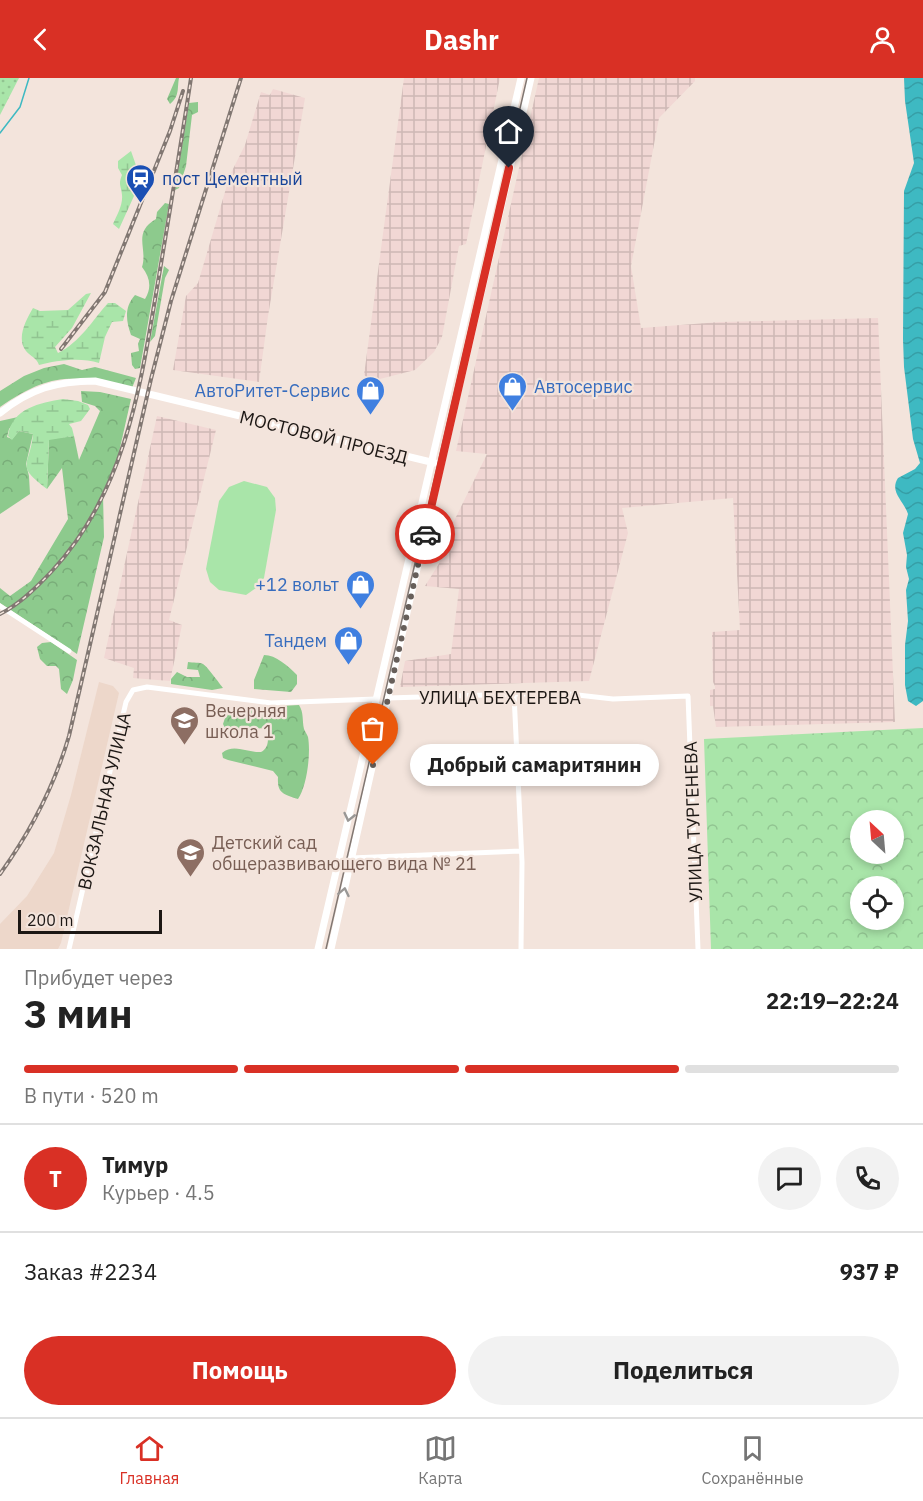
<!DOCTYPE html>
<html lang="ru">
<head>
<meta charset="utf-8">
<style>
  :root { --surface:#fff; --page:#f2f2f2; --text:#222; --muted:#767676; --line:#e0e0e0; --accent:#d93025 }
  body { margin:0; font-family:"IBM Plex Sans",sans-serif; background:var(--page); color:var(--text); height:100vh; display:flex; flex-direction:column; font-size:22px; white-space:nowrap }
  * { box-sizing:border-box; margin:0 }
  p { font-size:20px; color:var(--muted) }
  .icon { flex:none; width:33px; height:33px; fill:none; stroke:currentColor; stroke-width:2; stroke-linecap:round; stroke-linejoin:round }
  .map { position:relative; height:871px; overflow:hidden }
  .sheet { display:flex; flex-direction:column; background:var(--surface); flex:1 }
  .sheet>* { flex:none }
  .needle { width:39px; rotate:334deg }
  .fabs { position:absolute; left:850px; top:732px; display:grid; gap:12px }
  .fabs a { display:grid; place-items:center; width:54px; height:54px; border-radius:50%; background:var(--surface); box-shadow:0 3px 9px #0003; font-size:30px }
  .scale { position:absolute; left:18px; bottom:15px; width:144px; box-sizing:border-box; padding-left:6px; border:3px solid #1c1714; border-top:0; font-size:16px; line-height:21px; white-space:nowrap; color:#1c1714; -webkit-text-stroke:4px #f3e4dc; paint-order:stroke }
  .pin { position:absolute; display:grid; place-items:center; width:51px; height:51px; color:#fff; margin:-62px -26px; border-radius:50% 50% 50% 0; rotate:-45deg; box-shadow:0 0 6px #0007 }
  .pin .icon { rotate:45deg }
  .courier { position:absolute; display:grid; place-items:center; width:60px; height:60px; margin:-30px; border:4px solid #d93025; border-radius:50%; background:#fff; color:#222; box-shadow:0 2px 8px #0007 }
  .bubble { position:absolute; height:42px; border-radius:21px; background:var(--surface); box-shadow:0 3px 9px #0003; font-size:20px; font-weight:800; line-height:42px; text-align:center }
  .headline em { font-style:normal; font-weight:800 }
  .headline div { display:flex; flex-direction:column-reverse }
  .headline { display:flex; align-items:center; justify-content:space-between; height:102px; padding:0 24px }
  h1 { font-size:39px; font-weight:800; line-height:45px }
  .bar { display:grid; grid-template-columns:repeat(4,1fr); gap:9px 6px; align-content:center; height:72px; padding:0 24px }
  .bar i { height:8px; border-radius:4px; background:var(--line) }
  .bar .active { background:var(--accent) }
  .bar p { grid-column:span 4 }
  .line { display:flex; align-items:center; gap:15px; padding:0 24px; border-top:2px solid var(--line) }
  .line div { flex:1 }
  .round { display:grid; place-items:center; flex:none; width:63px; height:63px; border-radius:32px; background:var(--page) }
  .primary-button { display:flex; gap:12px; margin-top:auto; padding:12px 24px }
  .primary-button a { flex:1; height:69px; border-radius:36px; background:var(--accent); color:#fff; font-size:24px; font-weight:800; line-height:69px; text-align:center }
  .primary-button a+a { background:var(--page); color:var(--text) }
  header { display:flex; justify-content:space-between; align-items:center; height:78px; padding:0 24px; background:var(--accent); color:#fff; font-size:27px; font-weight:800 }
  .menu { display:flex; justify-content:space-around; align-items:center; height:84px; border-top:2px solid var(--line); background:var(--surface); font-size:16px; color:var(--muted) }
  .menu a { display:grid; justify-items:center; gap:3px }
  .menu .active { color:var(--accent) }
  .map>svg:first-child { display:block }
  .built { fill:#edd7ca }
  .industrial { fill:url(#industrial-grid) }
  .forest { fill:url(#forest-crowns) }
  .wetland { fill:url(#wetland-marsh) }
  .park { fill:url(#park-crowns); fill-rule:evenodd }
  .garden { fill:url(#garden-dots) }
  .pitch { fill:#a9e5a9 }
  .water { fill:url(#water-waves) }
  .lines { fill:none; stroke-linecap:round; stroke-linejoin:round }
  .stream { stroke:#3eb9c2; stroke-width:1.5 }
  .minor { stroke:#fff; stroke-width:5 }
  .major { stroke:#fff; stroke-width:7 }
  .tram { stroke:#817772; stroke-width:1.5 }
  .rail-casing { stroke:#817772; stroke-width:4 }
  .rail { stroke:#f3e4dc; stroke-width:1.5; stroke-dasharray:4.5; stroke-linecap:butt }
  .oneway { stroke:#999795 }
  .done { stroke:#675f5a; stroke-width:6; stroke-dasharray:0 10.8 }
  .route { stroke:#d93025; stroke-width:8 }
  .labels { text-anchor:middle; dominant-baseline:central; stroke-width:4.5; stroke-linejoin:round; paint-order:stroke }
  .transit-label { font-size:18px; fill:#164399; stroke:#f3e4dc; text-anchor:start }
  .shop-label { font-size:18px; fill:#366cbe; stroke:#f3e4dc; text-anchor:end }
  .street-label { font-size:18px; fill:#1c1714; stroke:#f3e4dc }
  .education-label { font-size:18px; fill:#785e54; stroke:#f3e4dc; text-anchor:start }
</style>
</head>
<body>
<header><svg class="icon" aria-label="back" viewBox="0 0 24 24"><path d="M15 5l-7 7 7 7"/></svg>Dashr<svg class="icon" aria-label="person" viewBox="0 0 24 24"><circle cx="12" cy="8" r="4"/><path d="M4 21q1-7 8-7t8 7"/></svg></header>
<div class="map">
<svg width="923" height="871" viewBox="0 0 923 871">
  <defs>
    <pattern id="industrial-grid" width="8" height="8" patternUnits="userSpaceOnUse" patternTransform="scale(1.5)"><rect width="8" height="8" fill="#f1d7d4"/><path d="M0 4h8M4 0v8" fill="none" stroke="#ceb8b5"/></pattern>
    <pattern id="forest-crowns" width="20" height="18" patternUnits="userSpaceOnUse" patternTransform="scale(1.5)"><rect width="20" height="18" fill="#8dca8d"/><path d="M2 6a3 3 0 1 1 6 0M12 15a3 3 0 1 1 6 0" fill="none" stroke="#79ad79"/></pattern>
    <pattern id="wetland-marsh" width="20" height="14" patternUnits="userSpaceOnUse" patternTransform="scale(1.5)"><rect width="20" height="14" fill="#a9e5a9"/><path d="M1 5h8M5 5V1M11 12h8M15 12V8" fill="none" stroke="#91c491"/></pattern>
    <pattern id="park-crowns" width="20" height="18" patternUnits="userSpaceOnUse" patternTransform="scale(1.5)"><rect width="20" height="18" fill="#a9e5a9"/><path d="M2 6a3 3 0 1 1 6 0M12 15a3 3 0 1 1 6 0" fill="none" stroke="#91c491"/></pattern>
    <pattern id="garden-dots" width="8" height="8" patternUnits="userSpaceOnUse" patternTransform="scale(1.5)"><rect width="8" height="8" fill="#a9e5a9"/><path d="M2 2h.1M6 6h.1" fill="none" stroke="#91c491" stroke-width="1.8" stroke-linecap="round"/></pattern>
    <pattern id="water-waves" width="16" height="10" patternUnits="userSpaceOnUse" patternTransform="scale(1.5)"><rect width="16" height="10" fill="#3eb9c2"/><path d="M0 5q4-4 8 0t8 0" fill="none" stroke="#369ea6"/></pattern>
  </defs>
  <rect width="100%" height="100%" fill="#f3e4dc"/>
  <path class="built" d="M 99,604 L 113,608 L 119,615 L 61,865 L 58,871 L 0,871 L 0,846 L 27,818 L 54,775 L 71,717 Z"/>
  <path class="industrial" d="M 404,0 L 500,0 L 466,166 L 459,168 L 442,259 L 434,274 L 415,292 L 372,303 L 364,297 Z
    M 539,0 L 695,0 L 695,3 L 659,40 L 631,188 L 641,250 L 720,244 L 878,240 L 895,644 L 716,649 L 713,628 L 710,628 L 710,612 L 715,611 L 715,608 L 713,604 L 712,554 L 740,552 L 733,420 L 622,430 L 628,455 L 589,603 L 400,609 L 405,583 L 451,576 L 459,511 L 425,508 L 440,484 L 429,472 L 454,443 L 487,376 L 456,373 Z
    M 273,11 L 305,20 L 268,238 L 259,304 L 173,292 L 186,218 L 198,205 L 230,97 L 245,67 L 261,14 L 270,17 Z
    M 157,338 L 216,352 L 169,542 L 182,547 L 170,603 L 133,600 L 134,590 L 104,580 Z"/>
  <path class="forest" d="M 176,0 L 179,0 C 177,10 180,18 170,26 L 167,21 Z
    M 198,24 L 198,34 L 192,37 L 186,88 L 179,110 L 175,112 L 189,25 Z
    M 165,125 L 169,126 L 140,290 L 135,291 L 132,287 L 131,275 L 139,273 L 138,266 L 140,261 L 131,257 C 126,243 124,229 135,217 L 145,221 C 152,210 150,199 142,189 C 148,170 132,155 156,141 L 157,134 Z
    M 164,188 L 169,192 L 165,200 L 155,258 L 150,264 Z
    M 64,286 L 82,292 L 95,289 L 136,300 L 132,310 C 73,297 52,293 0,329 L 0,313 L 24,298 L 44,290 Z
    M 81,313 L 100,314 L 131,321 L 115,392 L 103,417 L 104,459 L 77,576 L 0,525 L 0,510 L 10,518 L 31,503 L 68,441 L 62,390 L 47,411 L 49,361 L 74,358 L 79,382 L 100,333 L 95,328 L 82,324 Z
    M 18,339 L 9,351 L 7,359 L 12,361 L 19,353 L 33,356 L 26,386 L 29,398 L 30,416 L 0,436 L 0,343 Z
    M 51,564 L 77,582 L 73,602 L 67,616 L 61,611 L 59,591 L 56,588 L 47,588 L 40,581 L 37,569 L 42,565 Z
    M 264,577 C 276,577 288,588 297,597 L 297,606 L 291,614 L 254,611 L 254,602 Z
    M 188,584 C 193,585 200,584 203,586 C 206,587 220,606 223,610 L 212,612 L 171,606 L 171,601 L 177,594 L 187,599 L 200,599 L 198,592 L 187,591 Z
    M 299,627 C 304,635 302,642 304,651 C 305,654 307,656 308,659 C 311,675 307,708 298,721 C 283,716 277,715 278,699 L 273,693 L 228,682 L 223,680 L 222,675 C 234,665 247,675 261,674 C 270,669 268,660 267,651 C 253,647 239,659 226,652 L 223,646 L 228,631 Z"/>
  <path class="wetland" d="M 131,73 L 138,93 L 139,107 L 119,151 L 113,146 C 117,137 123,127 122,117 C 121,107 118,107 122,97 L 118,90 L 118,83 Z
    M 91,215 L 72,250 L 55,269 L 58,275 C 79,265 93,242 108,225 L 115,225 L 126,233 L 123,243 L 112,244 L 105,259 L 99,285 C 81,279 57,282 39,287 C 36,279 31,279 26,273 C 16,260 26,242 33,230 L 40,233 L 68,232 L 86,216 Z
    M 63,321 L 78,323 L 88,327 L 90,331 L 81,343 L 69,346 L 72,350 L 74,358 L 49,362 L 47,411 C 14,386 30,389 33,356 L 19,353 L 12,362 L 8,358 C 12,330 40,325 63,321 Z"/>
  <path class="park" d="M 923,650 L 923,871 L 711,871 L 704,661 ZM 861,742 L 894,742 L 894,776 L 861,776 ZM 861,808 L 894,808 L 894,842 L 861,842 Z"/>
  <path class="garden" d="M 0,0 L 19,0 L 0,37 Z"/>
  <path class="pitch" d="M 244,403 L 267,409 L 275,420 L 276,432 L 264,500 L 256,510 L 246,517 L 219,512 L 210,504 L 206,491 L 219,423 L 229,409 Z"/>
  <path class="water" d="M 904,0 L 923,0 L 923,623 L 916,628 L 908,623 L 905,607 L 905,567 L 908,543 L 906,512 L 909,501 L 906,489 L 907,477 L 903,455 L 908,436 C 904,423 889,414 898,400 L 915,391 L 920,385 L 913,361 L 904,289 L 903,261 L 904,113 L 914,85 L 905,23 Z"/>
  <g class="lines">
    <path class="stream" d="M 0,55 L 20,29 L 29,0"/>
    <path class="minor" d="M 0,528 L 69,573
      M 514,616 L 522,784 L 521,871
      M 388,620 L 514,616 L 569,616 L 613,621 L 688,618 L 698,871
      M 351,780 L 521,773
      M 69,871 L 126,624 L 133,612 L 147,609 L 271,625 L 376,621"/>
    <path class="major" d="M 0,335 C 30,311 56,303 95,303 L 435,385
      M 318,871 L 521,0
      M 331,871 L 411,517 L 531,0"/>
    <path class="tram" d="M 326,871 L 527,0"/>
    <defs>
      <path id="rail" d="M 61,271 L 105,214 L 170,53 L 183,13
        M 0,536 C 20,526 37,509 52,493 C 128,411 141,303 159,198 C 170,132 181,66 191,0
        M 0,796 C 31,753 54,709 69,658 L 151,301 L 171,223 L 241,0"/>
    </defs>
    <use href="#rail" class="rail-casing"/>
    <use href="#rail" class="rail"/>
  </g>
  <defs><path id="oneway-chevron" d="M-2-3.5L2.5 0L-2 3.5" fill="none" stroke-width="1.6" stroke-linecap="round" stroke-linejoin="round" transform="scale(1.5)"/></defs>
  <g class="oneway">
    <use href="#oneway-chevron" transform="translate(349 739) rotate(103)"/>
    <use href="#oneway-chevron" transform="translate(344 814) rotate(-78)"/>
  </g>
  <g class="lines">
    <path class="done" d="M 373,687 L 425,456"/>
    <path class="route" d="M 425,456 L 509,90"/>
  </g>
  <defs>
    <symbol id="station-pin" viewBox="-11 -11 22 30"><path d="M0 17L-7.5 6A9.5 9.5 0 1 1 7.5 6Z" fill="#1a4fb4" stroke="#f3e4dc"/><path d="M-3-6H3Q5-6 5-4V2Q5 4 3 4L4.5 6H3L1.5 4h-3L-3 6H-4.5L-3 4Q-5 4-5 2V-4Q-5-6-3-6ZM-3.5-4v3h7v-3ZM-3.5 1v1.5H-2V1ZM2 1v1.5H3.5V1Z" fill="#fff"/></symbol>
    <symbol id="shop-pin" viewBox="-11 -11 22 30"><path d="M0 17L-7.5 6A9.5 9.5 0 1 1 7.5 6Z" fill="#3f7fe0" stroke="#f3e4dc"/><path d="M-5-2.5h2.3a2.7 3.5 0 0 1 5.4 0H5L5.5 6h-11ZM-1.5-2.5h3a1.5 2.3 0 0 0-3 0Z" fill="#fff"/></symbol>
    <symbol id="school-pin" viewBox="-11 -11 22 30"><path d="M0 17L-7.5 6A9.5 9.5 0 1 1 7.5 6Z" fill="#8d6e63" stroke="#f3e4dc"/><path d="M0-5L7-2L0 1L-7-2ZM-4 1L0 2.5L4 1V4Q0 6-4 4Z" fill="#fff"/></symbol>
  </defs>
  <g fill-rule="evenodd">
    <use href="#station-pin" x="124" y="84" width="33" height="45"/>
    <use href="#shop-pin" x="496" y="292" width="33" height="45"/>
    <use href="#shop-pin" x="354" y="296" width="33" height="45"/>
    <use href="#shop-pin" x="344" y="490" width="33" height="45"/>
    <use href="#shop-pin" x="332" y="546" width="33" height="45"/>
    <use href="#school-pin" x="168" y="626" width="33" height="45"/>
    <use href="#school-pin" x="174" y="758" width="33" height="45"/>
  </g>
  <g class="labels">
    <g class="transit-label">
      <text x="162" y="100">пост Цементный</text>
    </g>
    <g class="shop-label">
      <text x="534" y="308" text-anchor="start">Автосервис</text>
      <text x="350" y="312">АвтоРитет-Сервис</text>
      <text x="339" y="506">+12 вольт</text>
      <text x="327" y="562">Тандем</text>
    </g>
    <g class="street-label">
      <text transform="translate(324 359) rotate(14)">МОСТОВОЙ ПРОЕЗД</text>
      <text x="500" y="619">УЛИЦА БЕХТЕРЕВА</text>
      <text transform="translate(104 723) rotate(-77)">ВОКЗАЛЬНАЯ УЛИЦА</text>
      <text transform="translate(693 744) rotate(-92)">УЛИЦА ТУРГЕНЕВА</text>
    </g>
    <g class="education-label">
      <text x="205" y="632">Вечерняя<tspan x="205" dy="21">школа 1</tspan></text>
      <text x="212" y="764">Детский сад<tspan x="212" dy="21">общеразвивающего вида № 21</tspan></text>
    </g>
  </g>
</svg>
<div class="fabs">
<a><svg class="needle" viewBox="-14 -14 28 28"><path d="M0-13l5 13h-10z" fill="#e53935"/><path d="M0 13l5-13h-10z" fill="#767676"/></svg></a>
<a><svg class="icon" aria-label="locate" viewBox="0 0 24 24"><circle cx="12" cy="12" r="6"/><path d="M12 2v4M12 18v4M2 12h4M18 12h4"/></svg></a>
</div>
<div class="scale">200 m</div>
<div class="pin" style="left:373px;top:687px;background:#ea580c"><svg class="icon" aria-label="bag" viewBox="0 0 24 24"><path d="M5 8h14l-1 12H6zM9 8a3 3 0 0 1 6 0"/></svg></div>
<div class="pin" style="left:509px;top:90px;background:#1f2937"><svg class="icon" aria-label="home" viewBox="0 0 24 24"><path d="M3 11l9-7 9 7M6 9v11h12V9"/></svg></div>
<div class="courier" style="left:425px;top:456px"><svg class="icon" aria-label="car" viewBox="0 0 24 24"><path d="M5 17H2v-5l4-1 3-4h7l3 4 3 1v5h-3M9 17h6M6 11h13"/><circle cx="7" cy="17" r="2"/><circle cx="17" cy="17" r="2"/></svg></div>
<div class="bubble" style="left:410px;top:666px;width:249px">Добрый самаритянин</div>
</div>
<section class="sheet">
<div class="headline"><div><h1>3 мин</h1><p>Прибудет через</p></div><em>22:19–22:24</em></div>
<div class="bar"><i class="active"></i><i class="active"></i><i class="active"></i><i></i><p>В пути · 520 m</p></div>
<div class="line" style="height:108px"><b class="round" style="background:var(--accent);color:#fff">Т</b><div><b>Тимур</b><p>Курьер · 4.5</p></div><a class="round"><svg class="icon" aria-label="chat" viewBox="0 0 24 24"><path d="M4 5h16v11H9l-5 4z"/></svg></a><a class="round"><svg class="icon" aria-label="phone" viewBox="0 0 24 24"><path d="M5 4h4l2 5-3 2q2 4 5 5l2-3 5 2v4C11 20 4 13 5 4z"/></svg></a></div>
<div class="line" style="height:78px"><div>Заказ #2234</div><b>937 ₽</b></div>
<div class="primary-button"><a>Помощь</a><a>Поделиться</a></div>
</section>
<nav class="menu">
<a class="active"><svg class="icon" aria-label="home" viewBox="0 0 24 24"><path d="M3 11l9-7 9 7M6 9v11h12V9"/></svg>Главная</a>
<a><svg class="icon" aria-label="map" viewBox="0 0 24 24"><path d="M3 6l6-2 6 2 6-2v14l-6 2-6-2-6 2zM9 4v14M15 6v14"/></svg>Карта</a>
<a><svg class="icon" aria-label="saved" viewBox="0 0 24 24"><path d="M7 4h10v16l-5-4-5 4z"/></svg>Сохранённые</a>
</nav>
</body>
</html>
